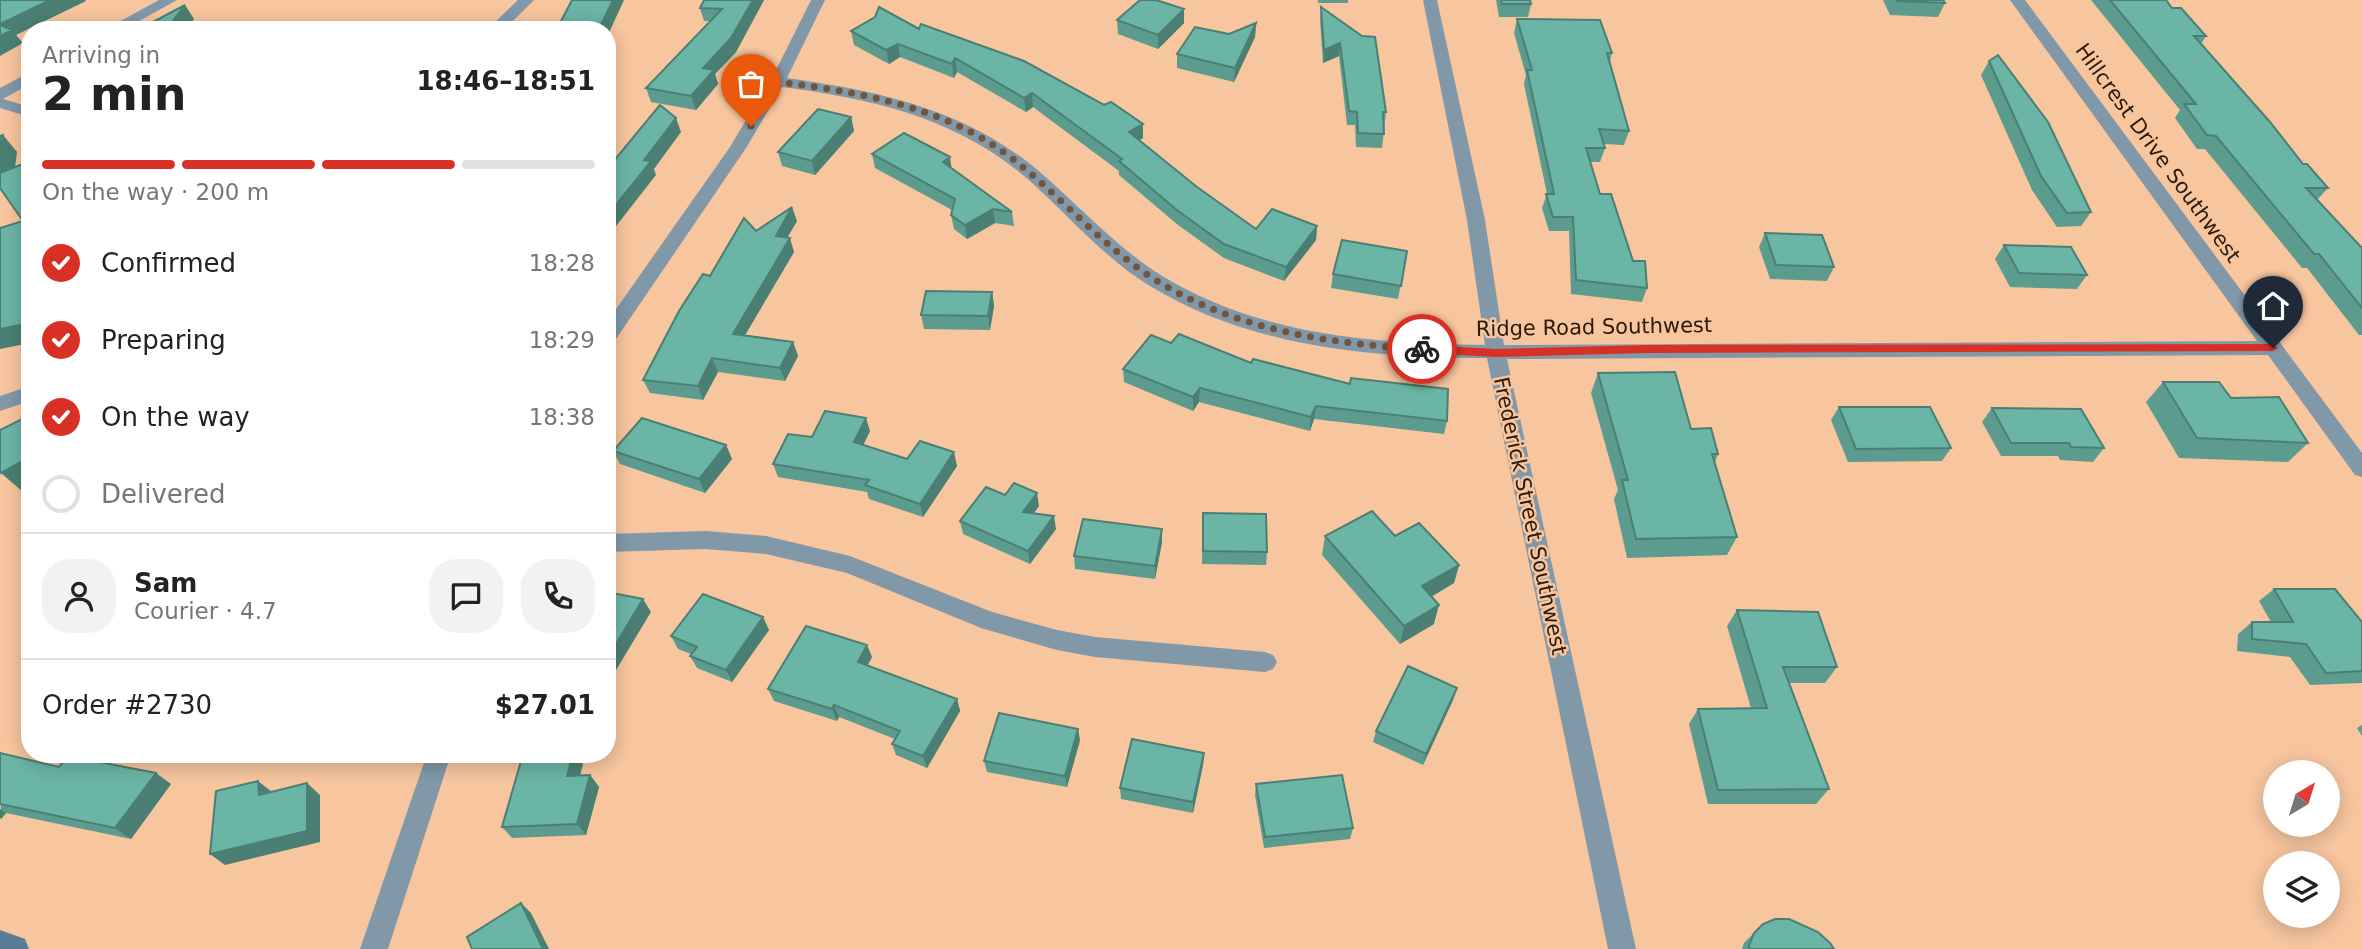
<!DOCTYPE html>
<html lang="en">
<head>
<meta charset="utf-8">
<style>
  :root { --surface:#fff; --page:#f2f2f2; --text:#222; --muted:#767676; --line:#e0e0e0; --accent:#d93025 }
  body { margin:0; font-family:"DejaVu Sans",sans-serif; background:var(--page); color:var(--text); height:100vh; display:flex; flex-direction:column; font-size:26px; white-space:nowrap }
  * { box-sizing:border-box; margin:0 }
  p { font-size:23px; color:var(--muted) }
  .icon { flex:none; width:38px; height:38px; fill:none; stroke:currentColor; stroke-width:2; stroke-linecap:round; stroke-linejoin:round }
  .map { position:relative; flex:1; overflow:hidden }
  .details { position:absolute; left:21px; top:21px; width:595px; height:742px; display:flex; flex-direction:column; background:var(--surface); border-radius:28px; box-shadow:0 4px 18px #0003 }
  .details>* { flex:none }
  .needle { width:46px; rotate:38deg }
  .tools { position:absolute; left:2263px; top:760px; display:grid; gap:14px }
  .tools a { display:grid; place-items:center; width:77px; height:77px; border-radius:50%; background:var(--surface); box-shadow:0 4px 18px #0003; font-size:35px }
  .pin { position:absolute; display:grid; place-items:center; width:60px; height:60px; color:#fff; margin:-72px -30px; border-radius:50% 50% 50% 0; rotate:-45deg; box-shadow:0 0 7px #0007 }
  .pin .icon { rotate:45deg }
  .courier { position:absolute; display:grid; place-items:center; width:70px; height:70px; margin:-35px; border:5px solid #d93025; border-radius:50%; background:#fff; color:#222; box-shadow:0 2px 9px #0007 }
  .head em { font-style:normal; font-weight:800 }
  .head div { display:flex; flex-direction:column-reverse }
  .head { display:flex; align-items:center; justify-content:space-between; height:119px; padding:0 21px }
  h1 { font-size:46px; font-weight:800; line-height:52px }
  .bar { display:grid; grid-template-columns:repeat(4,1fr); gap:10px 7px; align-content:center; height:84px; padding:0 21px }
  .bar i { height:9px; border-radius:5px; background:var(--line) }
  .bar .selected { background:var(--accent) }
  .bar p { grid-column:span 4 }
  .line { display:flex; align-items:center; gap:18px; padding:0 21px; border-top:2px solid var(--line) }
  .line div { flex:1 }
  .round { display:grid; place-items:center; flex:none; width:74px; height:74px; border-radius:28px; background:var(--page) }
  ol { padding:0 21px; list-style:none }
  li { display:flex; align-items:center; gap:21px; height:77px }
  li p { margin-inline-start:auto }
  li .icon { padding:7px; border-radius:50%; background:var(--accent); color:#fff; stroke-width:4 }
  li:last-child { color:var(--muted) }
  li i { width:38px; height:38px; border:4px solid var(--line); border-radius:50% }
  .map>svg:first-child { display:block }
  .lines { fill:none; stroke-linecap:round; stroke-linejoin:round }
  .street { fill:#8198a8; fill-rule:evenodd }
  .secondary { fill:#5a7c94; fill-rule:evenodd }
  .wall { fill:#5c9c8f }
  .shaded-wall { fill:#4b7f74 }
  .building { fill:#6bb5a6; stroke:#4b7f74; stroke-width:2 }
  .route { fill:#d93025 }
  .done { stroke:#72553e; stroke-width:7; stroke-dasharray:0 12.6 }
  .labels { text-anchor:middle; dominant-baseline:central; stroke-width:5; stroke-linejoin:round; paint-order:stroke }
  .street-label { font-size:21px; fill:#2b190a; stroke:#f7c59e }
</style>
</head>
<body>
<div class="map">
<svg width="2362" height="949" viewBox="0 0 2362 949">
  <rect width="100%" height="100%" fill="#f7c59e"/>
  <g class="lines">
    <path class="street" d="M 159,0 L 177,0 L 123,30 L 104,30 Z
      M 518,0 L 534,0 L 504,30 L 491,30 L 492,25 Z
      M 811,0 L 825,0 L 787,78 C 880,91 968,110 1041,173 C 1085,211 1124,256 1176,284 C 1270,336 1380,344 1485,345 L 1467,220 L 1423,0 L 1437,0 L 1485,220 L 1504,345 L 2257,341 L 2010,0 L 2025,0 L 2362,453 L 2362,477 L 2355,475 L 2268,355 L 1507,359 L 1636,949 L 1608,949 L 1487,358 C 1372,358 1250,347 1150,286 C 1104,258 1069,216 1030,181 C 958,118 874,99 782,87 L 746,148 L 614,342 L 607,344 L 607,322 L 730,147 L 778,66 Z
      M 30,72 L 30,84 L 3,99 L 30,107 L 30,117 L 0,108 L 0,88 Z
      M 30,386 L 30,401 L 0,411 L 0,396 Z
      M 705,531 L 766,536 L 850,556 L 992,612 L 1057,630 L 1095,637 L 1265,652 L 1273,655 L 1277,662 L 1273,669 L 1265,672 L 1095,657 L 1057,650 L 981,628 L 847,573 L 766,554 L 705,549 L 607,552 L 607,534 Z
      M 427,754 L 451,754 L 388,949 L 360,949 Z"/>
    <path class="secondary" d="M 0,930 L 25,939 L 29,949 L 0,949 Z"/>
  </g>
  <path class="wall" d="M 764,0 L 736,52 L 715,74 L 718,84 L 696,110 L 651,102 L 646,88 L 710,21 L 704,21 L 700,8 Z
    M 1318,0 L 1348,0 L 1348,3 L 1318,3 Z
    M 1496,0 L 1530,0 L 1531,4 L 1528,17 L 1499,17 Z
    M 1883,0 L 1943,0 L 1945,3 L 1938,17 L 1890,15 Z
    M 2091,0 L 2166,0 L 2172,8 L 2206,36 L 2201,44 L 2303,164 L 2328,188 L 2317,200 L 2362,248 L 2362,335 L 2359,335 L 2307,268 L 2302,268 L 2205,149 L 2197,149 L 2175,118 L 2180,110 Z
    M 1321,7 L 1386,112 L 1382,148 L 1356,147 L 1355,125 L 1347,125 L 1339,56 L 1323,63 L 1320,20 Z
    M 1184,9 L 1184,23 L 1158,49 L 1118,34 L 1117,20 Z
    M 1517,19 L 1612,53 L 1610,61 L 1629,131 L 1624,145 L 1603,144 L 1605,148 L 1600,162 L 1590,162 L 1600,194 L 1647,288 L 1642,302 L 1571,294 L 1569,231 L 1549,231 L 1542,208 L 1547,194 L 1524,84 L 1526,75 L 1514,33 Z
    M 1256,23 L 1255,37 L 1234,82 L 1177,68 L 1177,54 Z
    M 919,29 L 1104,105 L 1143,124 L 1143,138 L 1140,140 L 1197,187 L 1256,229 L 1317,226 L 1316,240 L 1284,281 L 1224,258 L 1178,225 L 1119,175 L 1119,171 L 1033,107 L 1026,112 L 957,72 L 954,78 L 900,57 L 889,64 L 854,45 L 851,31 Z
    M 1989,61 L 2091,212 L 2081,226 L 2057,227 L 2032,190 L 1981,75 Z
    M 851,117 L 854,131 L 815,175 L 782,166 L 778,152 Z
    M 872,154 L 952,168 L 1012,212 L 1014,226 L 995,223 L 967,239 L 954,229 L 951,215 L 952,210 L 875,168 Z
    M 797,221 L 787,238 L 794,252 L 745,335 L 793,342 L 798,356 L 785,381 L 718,372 L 703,400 L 650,393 L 643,380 L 710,276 L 756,231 Z
    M 1765,233 L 1834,267 L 1827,281 L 1770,279 L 1759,247 Z
    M 2004,245 L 2087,275 L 2077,289 L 2010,287 L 1995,259 Z
    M 1407,251 L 1398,299 L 1331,288 L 1333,274 Z
    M 992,292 L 994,306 L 990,330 L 924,329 L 921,315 Z
    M 1171,343 L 1251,363 L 1447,421 L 1444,434 L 1314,419 L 1310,431 L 1199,402 L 1193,411 L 1124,382 L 1123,369 Z
    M 1598,373 L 1691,429 L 1718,454 L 1715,462 L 1737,537 L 1727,555 L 1627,558 L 1614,499 L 1618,490 L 1591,393 Z
    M 2163,382 L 2231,398 L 2308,443 L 2288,462 L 2179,458 L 2146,402 Z
    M 1839,407 L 1951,448 L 1942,461 L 1848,462 L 1831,420 Z
    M 1992,408 L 2104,448 L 2093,462 L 2060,460 L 2058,456 L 2001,456 L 1982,422 Z
    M 870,431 L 863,445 L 907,459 L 957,466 L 923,517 L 869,499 L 867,492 L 778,477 L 773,464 L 812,437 Z
    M 726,445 L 732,459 L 705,493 L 620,464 L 613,451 Z
    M 1005,495 L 1039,506 L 1034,513 L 1056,529 L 1030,564 L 963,534 L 960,521 Z
    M 1203,513 L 1267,552 L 1266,565 L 1202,564 Z
    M 1325,536 L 1395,536 L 1459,565 L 1454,583 L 1431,597 L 1434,624 L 1400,644 L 1322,555 Z
    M 1162,542 L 1155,579 L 1075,569 L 1074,556 Z
    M 2274,589 L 2362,622 L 2362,683 L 2310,685 L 2290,657 L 2237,651 L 2238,634 L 2252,622 L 2271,622 L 2259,601 Z
    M 1737,610 L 1837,667 L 1825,683 L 1789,683 L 1829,789 L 1816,804 L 1708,804 L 1689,724 L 1698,709 L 1751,708 L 1727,626 Z
    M 763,617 L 769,630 L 732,682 L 697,668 L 690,656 L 691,654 L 678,649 L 671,636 Z
    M 872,657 L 867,666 L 957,699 L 960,711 L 927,768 L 896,755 L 892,744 L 895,739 L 839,717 L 837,721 L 774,701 L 768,689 Z
    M 1453,700 L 1423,765 L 1373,742 L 1376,731 Z
    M 2362,725 L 2362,736 L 2357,728 Z
    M 1080,740 L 1067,787 L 987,772 L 984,761 Z
    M 0,753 L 59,767 L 171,784 L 131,839 L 6,813 L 1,819 Z
    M 1204,753 L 1203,765 L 1193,813 L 1121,799 L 1120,788 Z
    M 583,764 L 580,776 L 590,775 L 599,787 L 586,835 L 512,838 L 502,827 Z
    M 1256,784 L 1353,828 L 1350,839 L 1264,848 L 1255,795 Z
    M 1763,924 L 1834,949 L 1742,949 L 1744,943 Z"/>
  <path class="shaded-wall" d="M 50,0 L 85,0 L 86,1 L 16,35 L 23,43 L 0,56 L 0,24 Z
    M 613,0 L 624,0 L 607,37 L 607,30 L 595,30 Z
    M 753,0 L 764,0 L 736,52 L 715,74 L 718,84 L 696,110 L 691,96 L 703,68 Z
    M 185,5 L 194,19 L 186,30 L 166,30 Z
    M 1184,9 L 1184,23 L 1158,49 L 1158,35 Z
    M 1256,23 L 1255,37 L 1234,82 L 1235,68 Z
    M 1340,43 L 1339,56 L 1323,63 L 1324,50 Z
    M 898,44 L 900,57 L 889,64 L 886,50 Z
    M 955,58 L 957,72 L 954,78 L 952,64 Z
    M 1032,93 L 1033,107 L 1026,112 L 1024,98 Z
    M 851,117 L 854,131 L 815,175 L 812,161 Z
    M 676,118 L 681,132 L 654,169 L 656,175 L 613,230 L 607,237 L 607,216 L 644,160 Z
    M 1143,124 L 1143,138 L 1129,146 L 1129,132 Z
    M 3,135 L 17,152 L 12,191 L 0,178 L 0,157 Z
    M 950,157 L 952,171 L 943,162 Z
    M 792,207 L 797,221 L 780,250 L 776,236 Z
    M 993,209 L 995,223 L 967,239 L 965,225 Z
    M 1317,226 L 1316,240 L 1284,281 L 1286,267 Z
    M 790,238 L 794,252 L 738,347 L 733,334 Z
    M 992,292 L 994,306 L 990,330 L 988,316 Z
    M 30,323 L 30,343 L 0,349 L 0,329 Z
    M 793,342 L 798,356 L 785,381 L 780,368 Z
    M 712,358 L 718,372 L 703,400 L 698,386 Z
    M 1200,388 L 1199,402 L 1193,411 L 1193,397 Z
    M 1316,406 L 1314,419 L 1310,431 L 1311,417 Z
    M 866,418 L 870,431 L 858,456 L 854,442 Z
    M 726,445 L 732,459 L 705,493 L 699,479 Z
    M 954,452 L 957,466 L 923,517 L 920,504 Z
    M 30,457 L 30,488 L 23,492 L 1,473 Z
    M 1037,493 L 1039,506 L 1025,525 L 1023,512 Z
    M 1054,516 L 1056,529 L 1030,564 L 1028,551 Z
    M 1162,529 L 1162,542 L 1155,579 L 1155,566 Z
    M 1459,565 L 1454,583 L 1417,605 L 1422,586 Z
    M 643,599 L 651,612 L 607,685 L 607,659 Z
    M 1439,605 L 1434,624 L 1400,644 L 1404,626 Z
    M 763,617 L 769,630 L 732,682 L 726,670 Z
    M 867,645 L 872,657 L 862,675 L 858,662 Z
    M 1457,688 L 1453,700 L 1423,765 L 1426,754 Z
    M 957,699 L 960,711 L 927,768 L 923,756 Z
    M 834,705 L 839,717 L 837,721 L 832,709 Z
    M 1078,729 L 1080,740 L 1067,787 L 1065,776 Z
    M 1204,753 L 1203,765 L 1193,813 L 1193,802 Z
    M 573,754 L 576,754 L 583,764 L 576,788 L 567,776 Z
    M 156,773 L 171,784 L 131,839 L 115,828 Z
    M 590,775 L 599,787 L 586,835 L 577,824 Z
    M 258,781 L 272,792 L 259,795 Z
    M 307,783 L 320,795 L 320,842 L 225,865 L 210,854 Z
    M 0,809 L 6,813 L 1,819 L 0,818 Z
    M 521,903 L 531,913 L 549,949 L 543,949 Z"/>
  <path class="building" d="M 0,0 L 50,0 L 0,24 Z
    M 572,0 L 613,0 L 600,27 L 595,30 L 552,30 L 559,25 Z
    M 704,0 L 753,0 L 731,38 L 703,68 L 714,70 L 691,96 L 646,88 L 722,9 L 700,8 Z
    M 1140,0 L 1156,0 L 1184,9 L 1158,35 L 1117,20 Z
    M 1501,0 L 1530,0 L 1531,4 L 1502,4 Z
    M 1896,0 L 1943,0 L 1945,3 L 1897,1 Z
    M 2110,0 L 2166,0 L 2172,8 L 2181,8 L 2206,36 L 2194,36 L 2270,122 L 2303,164 L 2307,164 L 2328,188 L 2306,188 L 2362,248 L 2362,308 L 2319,254 L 2314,254 L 2216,136 L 2207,135 L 2184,104 L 2196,104 Z
    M 185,5 L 166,30 L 138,30 Z
    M 879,7 L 919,29 L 921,24 L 1024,61 L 1104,105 L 1111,102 L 1143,124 L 1129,132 L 1197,187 L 1256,229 L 1272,209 L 1317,226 L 1286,267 L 1224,244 L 1178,211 L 1119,161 L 1122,159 L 1032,93 L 1024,98 L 955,58 L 952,64 L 898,44 L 886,50 L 851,31 L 875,17 Z
    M 1321,7 L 1362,36 L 1375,37 L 1386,112 L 1383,112 L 1384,134 L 1358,133 L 1357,112 L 1349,111 L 1340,43 L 1324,50 Z
    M 1517,19 L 1600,20 L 1612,53 L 1607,53 L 1629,131 L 1599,129 L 1605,148 L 1586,148 L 1600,194 L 1611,194 L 1633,261 L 1645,261 L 1647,288 L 1576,280 L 1573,217 L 1553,217 L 1546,194 L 1554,194 L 1527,70 L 1532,70 Z
    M 1256,23 L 1235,68 L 1177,54 L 1195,27 L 1229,34 Z
    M 0,25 L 12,30 L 0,36 Z
    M 1998,55 L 2048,122 L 2091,212 L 2067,213 L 2041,176 L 1989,61 Z
    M 660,105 L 676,118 L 644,160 L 651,161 L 607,216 L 607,169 Z
    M 818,109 L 851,117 L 812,161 L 778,152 Z
    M 904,133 L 950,157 L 943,162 L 1012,212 L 993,209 L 965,225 L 951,215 L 955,199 L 872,154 Z
    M 3,135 L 0,157 L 0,136 Z
    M 30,161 L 30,323 L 0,329 L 0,228 L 23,221 L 0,188 L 0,173 Z
    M 792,207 L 776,236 L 790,238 L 733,334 L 793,342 L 780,368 L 712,358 L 698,386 L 643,380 L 679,311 L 703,274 L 710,276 L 744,218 L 756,231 Z
    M 1765,233 L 1822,235 L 1834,267 L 1776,265 Z
    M 1342,240 L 1407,251 L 1401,286 L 1333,274 Z
    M 2004,245 L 2071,247 L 2087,275 L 2019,273 Z
    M 926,291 L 992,292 L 988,316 L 921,315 Z
    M 1179,334 L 1251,363 L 1253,359 L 1350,384 L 1351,378 L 1448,389 L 1447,421 L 1316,406 L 1311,417 L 1200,388 L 1193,397 L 1123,369 L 1151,335 L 1171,343 Z
    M 1675,372 L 1691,429 L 1711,428 L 1718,454 L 1712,454 L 1737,537 L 1636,539 L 1622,480 L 1628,480 L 1598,373 Z
    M 2163,382 L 2219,382 L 2231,398 L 2279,397 L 2308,443 L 2197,438 Z
    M 1839,407 L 1930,407 L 1951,448 L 1856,449 Z
    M 1992,408 L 2081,409 L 2104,448 L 2071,447 L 2069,443 L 2011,443 Z
    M 825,411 L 866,418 L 854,442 L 907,459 L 920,441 L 954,452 L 920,504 L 865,485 L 869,480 L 773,464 L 788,434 L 812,437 Z
    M 30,415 L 30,457 L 1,473 L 0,471 L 0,430 Z
    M 642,418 L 726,445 L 699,479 L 613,451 Z
    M 1014,483 L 1037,493 L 1023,512 L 1054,516 L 1028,551 L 960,521 L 986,487 L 1005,495 Z
    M 1372,511 L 1395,536 L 1419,523 L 1459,565 L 1422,586 L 1439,605 L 1404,626 L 1325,536 Z
    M 1203,513 L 1266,514 L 1267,552 L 1203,551 Z
    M 1083,519 L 1162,529 L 1155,566 L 1074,556 Z
    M 2274,589 L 2335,589 L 2362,622 L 2362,671 L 2326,673 L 2306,644 L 2252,639 L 2252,622 L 2293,622 Z
    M 607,592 L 643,599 L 607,659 Z
    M 703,594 L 763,617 L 726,670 L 690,656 L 697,647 L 671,636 Z
    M 1737,610 L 1818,612 L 1837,667 L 1783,667 L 1829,789 L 1718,790 L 1698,709 L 1767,708 Z
    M 806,626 L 867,645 L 858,662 L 957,699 L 923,756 L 892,744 L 900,731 L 834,705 L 832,709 L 768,689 Z
    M 1408,666 L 1457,688 L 1426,754 L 1376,731 Z
    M 999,713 L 1078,729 L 1065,776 L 984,761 Z
    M 1132,739 L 1204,753 L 1193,802 L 1120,788 Z
    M 0,753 L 59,767 L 68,756 L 156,773 L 115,828 L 0,804 Z
    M 523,754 L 573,754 L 567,776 L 590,775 L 577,824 L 502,827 Z
    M 1342,775 L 1353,828 L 1265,837 L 1256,784 Z
    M 258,781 L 259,795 L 307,783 L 307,831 L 210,854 L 216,791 Z
    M 521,903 L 543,949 L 472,949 L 467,937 Z
    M 1775,919 L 1789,919 L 1818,932 L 1830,943 L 1834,949 L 1749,949 L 1749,946 L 1754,933 L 1763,924 Z"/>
  <path class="route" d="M 2273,344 L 2278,348 L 2273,351 L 1648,353 L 1496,357 L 1422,353 L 1417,349 L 1422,345 L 1496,349 L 1648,345 Z"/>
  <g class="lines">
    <path class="done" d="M 751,126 L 778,82 C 866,93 954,108 1024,168 C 1070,206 1110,253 1162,284 C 1241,331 1332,344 1422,349"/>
  </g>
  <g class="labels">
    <g class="street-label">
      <text transform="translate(2158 153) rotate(54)">Hillcrest Drive Southwest</text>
      <text transform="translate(1594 327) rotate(-1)">Ridge Road Southwest</text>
      <text transform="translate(1530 516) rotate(78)">Frederick Street Southwest</text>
    </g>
  </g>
</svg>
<div class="tools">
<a><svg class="needle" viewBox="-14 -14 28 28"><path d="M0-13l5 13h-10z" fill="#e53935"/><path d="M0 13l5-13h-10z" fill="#767676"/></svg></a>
<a><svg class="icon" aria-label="layers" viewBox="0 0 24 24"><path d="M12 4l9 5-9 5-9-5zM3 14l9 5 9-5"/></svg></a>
</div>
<div class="pin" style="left:751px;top:126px;background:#ea580c"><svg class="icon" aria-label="bag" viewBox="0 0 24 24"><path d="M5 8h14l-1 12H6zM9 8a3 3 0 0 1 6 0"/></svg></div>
<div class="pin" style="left:2273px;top:348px;background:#1f2937"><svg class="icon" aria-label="home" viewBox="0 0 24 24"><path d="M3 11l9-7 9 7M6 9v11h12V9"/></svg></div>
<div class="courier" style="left:1422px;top:349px"><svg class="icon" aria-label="bike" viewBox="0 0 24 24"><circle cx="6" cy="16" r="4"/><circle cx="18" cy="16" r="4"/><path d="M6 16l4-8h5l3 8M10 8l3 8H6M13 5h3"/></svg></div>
<section class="details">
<div class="head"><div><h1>2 min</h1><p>Arriving in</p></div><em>18:46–18:51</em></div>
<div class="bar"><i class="selected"></i><i class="selected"></i><i class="selected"></i><i></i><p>On the way · 200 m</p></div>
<ol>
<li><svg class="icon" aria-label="check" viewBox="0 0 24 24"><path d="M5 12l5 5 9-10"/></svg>Confirmed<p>18:28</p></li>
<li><svg class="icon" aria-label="check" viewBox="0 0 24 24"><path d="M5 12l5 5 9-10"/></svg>Preparing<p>18:29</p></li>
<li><svg class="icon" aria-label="check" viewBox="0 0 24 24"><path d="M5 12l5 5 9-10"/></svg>On the way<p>18:38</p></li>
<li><i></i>Delivered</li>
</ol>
<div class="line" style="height:126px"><a class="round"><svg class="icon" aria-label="person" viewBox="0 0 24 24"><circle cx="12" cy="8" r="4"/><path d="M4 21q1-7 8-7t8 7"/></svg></a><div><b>Sam</b><p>Courier · 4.7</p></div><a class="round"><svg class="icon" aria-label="chat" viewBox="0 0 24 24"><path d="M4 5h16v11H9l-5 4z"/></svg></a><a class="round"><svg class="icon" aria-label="phone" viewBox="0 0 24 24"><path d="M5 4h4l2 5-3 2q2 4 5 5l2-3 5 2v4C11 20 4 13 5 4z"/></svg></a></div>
<div class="line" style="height:91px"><div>Order #2730</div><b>$27.01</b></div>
</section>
</div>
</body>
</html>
